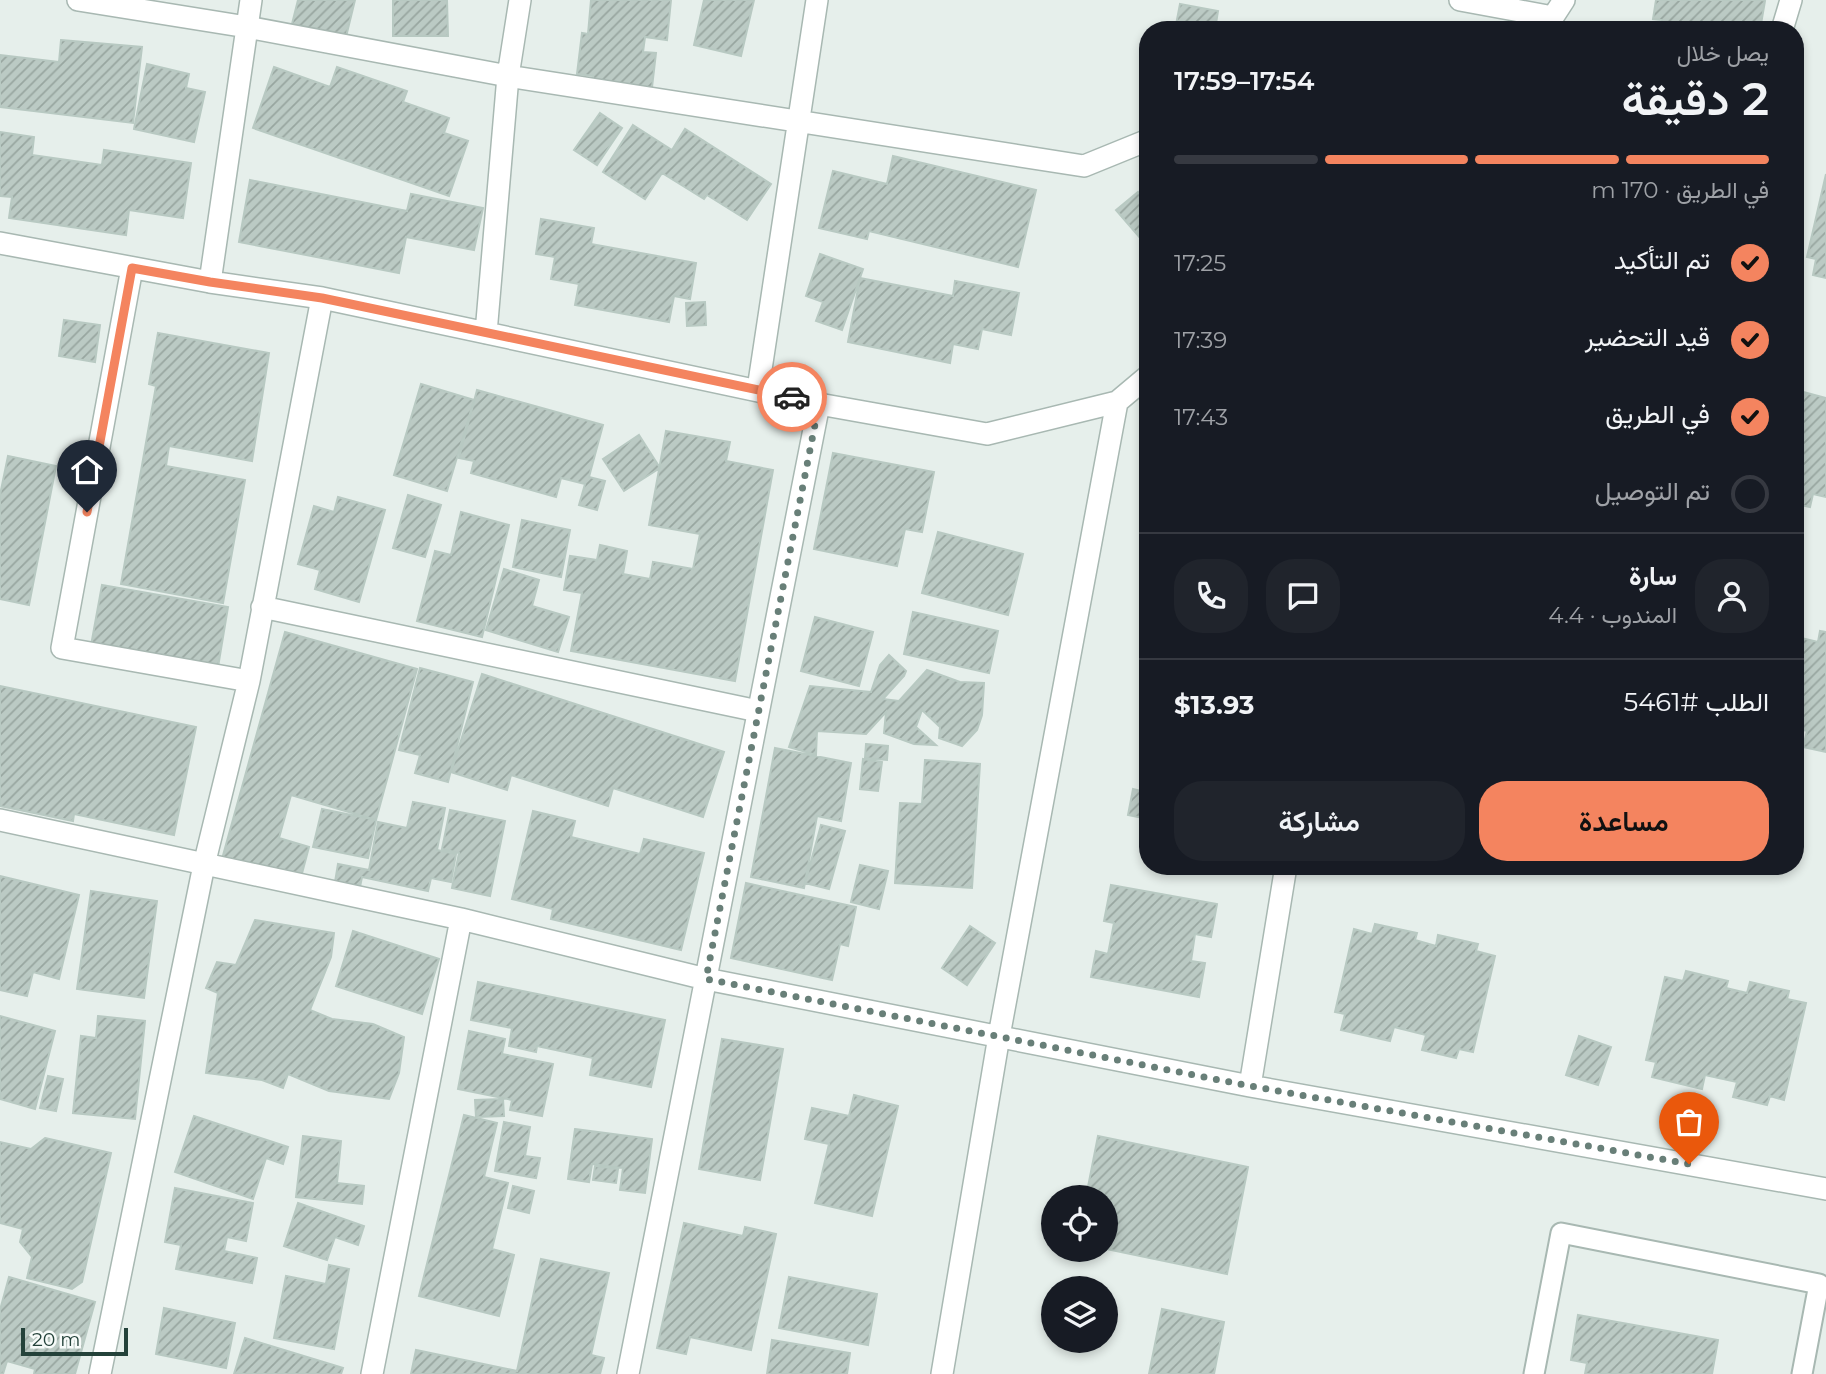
<!DOCTYPE html>
<html lang="ar">
<head>
<meta charset="utf-8">
<style>
  :root { --surface:#171b24; --page:#20242c; --text:#f1f3f6; --muted:#9ea1a6; --line:#363941; --accent:#f4845f }
  body { margin:0; font-family:Montserrat,Vazirmatn,sans-serif; background:var(--page); color:var(--text); direction:rtl; height:100vh; display:flex; flex-direction:column; font-size:26px; white-space:nowrap }
  * { box-sizing:border-box; margin:0 }
  p { font-size:23px; color:var(--muted) }
  .icon { flex:none; width:38px; height:38px; fill:none; stroke:currentColor; stroke-width:2; stroke-linecap:round; stroke-linejoin:round }
  .map { position:relative; flex:1; overflow:hidden; direction:ltr }
  .sheet { position:absolute; left:1139px; top:21px; width:665px; height:854px; display:flex; flex-direction:column; background:var(--surface); border-radius:28px; box-shadow:0 4px 10px #0003; direction:rtl }
  .sheet>* { flex:none }
  .controls { position:absolute; left:1041px; top:1185px; display:grid; gap:14px }
  .controls a { display:grid; place-items:center; width:77px; height:77px; border-radius:50%; background:var(--surface); box-shadow:0 4px 10px #0003; font-size:35px }
  .scale { position:absolute; left:21px; bottom:18px; width:107px; box-sizing:border-box; padding-left:7px; border:4px solid #24423a; border-top:0; font-size:19px; line-height:24px; white-space:nowrap; color:#24423a; -webkit-text-stroke:5px #f7fbf9; paint-order:stroke }
  .pin { position:absolute; display:grid; place-items:center; width:60px; height:60px; color:#fff; margin:-72px -30px; border-radius:50% 50% 50% 0; rotate:-45deg; box-shadow:0 0 7px #0007 }
  .pin .icon { rotate:45deg }
  .courier { position:absolute; display:grid; place-items:center; width:70px; height:70px; margin:-35px; border:5px solid #f4845f; border-radius:50%; background:#fff; color:#222; box-shadow:0 2px 9px #0007 }
  .summary em { font-style:normal; font-weight:600 }
  .summary div { display:flex; flex-direction:column-reverse }
  .summary { display:flex; align-items:center; justify-content:space-between; height:119px; padding:0 35px }
  h1 { font-size:46px; font-weight:600; line-height:52px }
  .bar { display:grid; grid-template-columns:repeat(4,1fr); gap:10px 7px; align-content:center; height:84px; padding:0 35px }
  .bar i { height:9px; border-radius:5px; background:var(--line) }
  .bar .current { background:var(--accent) }
  .bar p { grid-column:span 4 }
  .line { display:flex; align-items:center; gap:18px; padding:0 35px; border-top:2px solid var(--line) }
  .line div { flex:1 }
  .round { display:grid; place-items:center; flex:none; width:74px; height:74px; border-radius:28px; background:var(--page) }
  ol { padding:0 35px; list-style:none }
  li { display:flex; align-items:center; gap:21px; height:77px }
  li p { margin-inline-start:auto }
  li .icon { padding:7px; border-radius:50%; background:var(--accent); color:#111; stroke-width:4 }
  li:last-child { color:var(--muted) }
  li i { width:38px; height:38px; border:4px solid var(--line); border-radius:50% }
  .button { display:flex; gap:14px; margin-top:auto; padding:14px 35px }
  .button a { flex:1; height:80px; border-radius:28px; background:var(--accent); color:#111; font-size:28px; font-weight:600; line-height:80px; text-align:center }
  .button a+a { background:var(--page); color:var(--text) }
  .map>svg:first-child { display:block }
  .building { fill:url(#building-hatch); stroke:#b8c9c2; stroke-width:2 }
  .lines { fill:none; stroke-linecap:round; stroke-linejoin:round }
  .lane-casing { stroke:#a8b8b2; stroke-width:23 }
  .street-casing { stroke:#a8b8b2; stroke-width:24 }
  .lane { stroke:#fff; stroke-width:19 }
  .street { stroke:#fff; stroke-width:21 }
  .done { stroke:#687f78; stroke-width:7; stroke-dasharray:0 12.6 }
  .route { stroke:#f4845f; stroke-width:9 }
</style>
</head>
<body>
<div class="map">
<svg width="1826" height="1374" viewBox="0 0 1826 1374">
  <defs>
    <pattern id="building-hatch" width="6" height="6" patternUnits="userSpaceOnUse" patternTransform="scale(1.75)"><rect width="6" height="6" fill="#bbcac4"/><path d="M-1 1l2-2M0 6l6-6M5 7l2-2" fill="none" stroke="#98a6a0"/></pattern>
  </defs>
  <rect width="100%" height="100%" fill="#e6efeb"/>
  <path class="building" d="M 298,0 L 355,0 L 345,41 L 291,28 Z
    M 393,0 L 447,0 L 448,36 L 393,36 Z
    M 591,0 L 671,0 L 667,40 L 645,37 L 643,52 L 656,53 L 651,96 L 593,82 L 593,76 L 577,74 L 582,33 L 588,34 Z
    M 704,0 L 754,0 L 741,56 L 694,45 Z
    M 1656,0 L 1762,0 L 1765,1 L 1760,30 L 1660,30 L 1662,20 L 1653,19 Z
    M 1180,4 L 1218,11 L 1215,30 L 1175,30 Z
    M 61,40 L 142,47 L 133,123 L 0,107 L 0,55 L 59,62 Z
    M 147,64 L 189,74 L 186,88 L 205,92 L 194,142 L 134,129 Z
    M 274,67 L 330,87 L 337,67 L 407,91 L 403,102 L 449,118 L 444,133 L 468,141 L 449,196 L 253,128 Z
    M 600,113 L 622,128 L 597,165 L 574,150 Z
    M 633,125 L 672,150 L 685,129 L 771,184 L 747,220 L 707,195 L 704,199 L 662,173 L 645,199 L 603,172 Z
    M 0,132 L 34,137 L 32,155 L 102,165 L 104,150 L 191,163 L 183,218 L 129,210 L 126,235 L 9,218 L 12,197 L 0,196 Z
    M 893,156 L 1036,190 L 1018,267 L 869,231 L 867,239 L 819,228 L 833,171 L 887,184 Z
    M 1826,174 L 1826,278 L 1813,275 L 1816,259 L 1807,257 Z
    M 250,180 L 407,211 L 411,194 L 483,208 L 474,250 L 406,237 L 399,273 L 239,242 Z
    M 1138,192 L 1148,204 L 1148,247 L 1116,210 Z
    M 541,219 L 594,228 L 591,244 L 696,263 L 690,299 L 674,296 L 669,322 L 575,305 L 579,284 L 551,279 L 555,257 L 536,254 Z
    M 820,254 L 863,269 L 842,330 L 816,321 L 823,302 L 806,296 Z
    M 860,278 L 953,296 L 955,281 L 1019,293 L 1011,335 L 982,329 L 978,349 L 953,344 L 950,363 L 848,342 Z
    M 705,302 L 706,325 L 687,326 L 686,303 Z
    M 64,320 L 100,325 L 95,362 L 59,356 Z
    M 158,333 L 269,353 L 252,461 L 169,446 L 166,466 L 245,480 L 223,603 L 121,584 L 156,386 L 149,384 Z
    M 421,384 L 474,400 L 447,491 L 394,475 Z
    M 477,390 L 603,425 L 589,477 L 605,481 L 597,510 L 579,505 L 585,484 L 561,478 L 556,497 L 471,473 L 474,461 L 459,458 Z
    M 1796,390 L 1826,398 L 1826,497 L 1813,494 L 1810,507 L 1796,504 Z
    M 666,431 L 730,442 L 726,461 L 773,470 L 735,681 L 571,651 L 582,593 L 564,590 L 570,556 L 597,560 L 600,545 L 627,551 L 623,574 L 650,579 L 653,562 L 693,569 L 700,534 L 649,525 Z
    M 639,435 L 660,468 L 624,491 L 603,459 Z
    M 833,453 L 934,472 L 922,532 L 905,529 L 897,566 L 814,549 Z
    M 8,456 L 56,466 L 29,605 L 0,599 L 0,495 Z
    M 408,495 L 441,505 L 425,557 L 393,548 Z
    M 338,497 L 385,510 L 359,602 L 315,589 L 320,570 L 298,564 L 314,506 L 334,512 Z
    M 461,512 L 509,525 L 482,637 L 417,621 L 435,551 L 451,555 Z
    M 522,520 L 570,530 L 561,577 L 513,567 Z
    M 938,532 L 1023,554 L 1008,615 L 922,593 Z
    M 504,569 L 539,580 L 532,606 L 569,617 L 558,652 L 486,630 Z
    M 102,585 L 228,607 L 217,673 L 90,651 Z
    M 913,612 L 998,631 L 989,673 L 904,654 Z
    M 815,617 L 873,632 L 859,686 L 801,671 Z
    M 1796,629 L 1798,630 L 1797,637 L 1818,642 L 1820,631 L 1826,632 L 1826,752 L 1803,747 L 1807,731 L 1796,728 Z
    M 285,632 L 417,669 L 376,820 L 291,795 L 279,838 L 309,847 L 300,881 L 222,859 Z
    M 889,655 L 906,671 L 904,676 L 883,699 L 899,701 L 927,670 L 960,682 L 984,683 L 982,715 L 977,730 L 962,746 L 939,738 L 940,727 L 922,710 L 916,727 L 936,745 L 914,744 L 884,733 L 886,712 L 866,734 L 817,731 L 816,755 L 789,747 L 810,686 L 871,692 L 880,665 Z
    M 420,668 L 473,682 L 448,782 L 415,773 L 420,755 L 399,750 Z
    M 482,674 L 724,752 L 703,817 L 613,788 L 608,806 L 511,775 L 507,790 L 451,772 Z
    M 0,686 L 196,727 L 174,835 L 74,814 L 73,821 L 0,806 Z
    M 1148,723 L 1148,761 L 1141,760 Z
    M 866,744 L 888,746 L 887,760 L 865,758 Z
    M 775,748 L 851,763 L 841,821 L 817,816 L 804,888 L 751,877 Z
    M 863,759 L 882,762 L 878,791 L 860,789 Z
    M 925,760 L 980,764 L 972,888 L 895,883 L 900,803 L 922,804 Z
    M 1148,773 L 1148,819 L 1128,815 L 1133,789 L 1145,792 Z
    M 413,802 L 445,808 L 437,850 L 456,854 L 451,882 L 431,878 L 428,891 L 362,877 L 360,887 L 335,882 L 338,864 L 369,870 L 378,822 L 407,828 Z
    M 322,809 L 376,820 L 368,858 L 313,847 Z
    M 450,810 L 505,821 L 490,896 L 452,888 L 459,853 L 442,849 Z
    M 533,811 L 575,821 L 571,837 L 640,854 L 644,839 L 704,853 L 681,950 L 551,919 L 553,909 L 512,899 Z
    M 821,825 L 845,831 L 829,889 L 805,883 Z
    M 860,865 L 888,871 L 879,909 L 851,902 Z
    M 0,876 L 79,895 L 59,979 L 33,972 L 27,996 L 0,990 Z
    M 746,883 L 856,907 L 848,946 L 840,944 L 832,980 L 731,958 Z
    M 1111,885 L 1217,904 L 1211,937 L 1195,934 L 1191,961 L 1205,963 L 1199,997 L 1091,977 L 1096,951 L 1108,954 L 1114,923 L 1104,921 Z
    M 91,891 L 157,901 L 144,998 L 77,989 Z
    M 255,920 L 334,933 L 331,957 L 310,1010 L 332,1019 L 373,1024 L 404,1037 L 399,1073 L 389,1099 L 329,1091 L 288,1074 L 283,1088 L 262,1080 L 206,1073 L 218,993 L 206,988 L 217,962 L 236,965 Z
    M 1375,924 L 1417,933 L 1415,940 L 1436,946 L 1438,935 L 1478,944 L 1476,951 L 1495,956 L 1473,1052 L 1459,1049 L 1456,1058 L 1422,1050 L 1426,1035 L 1394,1027 L 1390,1041 L 1341,1030 L 1345,1014 L 1335,1012 L 1354,929 L 1372,934 Z
    M 970,926 L 995,943 L 967,985 L 942,968 Z
    M 353,931 L 439,959 L 422,1014 L 336,986 Z
    M 1686,971 L 1728,981 L 1726,988 L 1747,993 L 1750,982 L 1789,991 L 1787,999 L 1806,1003 L 1784,1100 L 1770,1096 L 1767,1105 L 1733,1097 L 1737,1082 L 1705,1075 L 1702,1089 L 1652,1077 L 1656,1062 L 1646,1060 L 1665,977 L 1683,981 Z
    M 478,982 L 665,1020 L 651,1087 L 590,1075 L 593,1058 L 537,1046 L 536,1052 L 509,1046 L 512,1028 L 471,1020 Z
    M 0,1016 L 55,1031 L 35,1109 L 0,1099 Z
    M 98,1016 L 145,1021 L 135,1119 L 73,1113 L 81,1036 L 96,1038 Z
    M 469,1031 L 505,1039 L 502,1054 L 553,1064 L 542,1116 L 510,1110 L 512,1100 L 458,1089 Z
    M 1579,1036 L 1611,1047 L 1598,1085 L 1566,1075 Z
    M 722,1039 L 783,1049 L 760,1180 L 699,1169 Z
    M 48,1076 L 63,1079 L 56,1111 L 40,1108 Z
    M 854,1095 L 898,1106 L 872,1216 L 815,1203 L 829,1144 L 805,1139 L 812,1108 L 849,1116 Z
    M 503,1099 L 504,1116 L 476,1117 L 475,1100 Z
    M 464,1115 L 497,1123 L 484,1177 L 508,1183 L 492,1249 L 514,1255 L 499,1316 L 419,1296 Z
    M 194,1116 L 288,1147 L 283,1164 L 266,1158 L 253,1199 L 175,1172 Z
    M 504,1122 L 530,1127 L 525,1156 L 540,1158 L 536,1178 L 495,1171 Z
    M 575,1129 L 652,1139 L 645,1193 L 620,1190 L 623,1168 L 592,1164 L 589,1182 L 568,1179 Z
    M 303,1136 L 341,1141 L 337,1183 L 364,1186 L 362,1204 L 296,1197 Z
    M 1098,1136 L 1248,1167 L 1227,1274 L 1106,1249 L 1106,1197 L 1086,1197 Z
    M 45,1138 L 111,1153 L 82,1282 L 72,1289 L 27,1278 L 32,1257 L 20,1242 L 23,1229 L 0,1223 L 0,1142 L 31,1149 Z
    M 595,1166 L 618,1169 L 616,1183 L 593,1180 Z
    M 513,1186 L 534,1191 L 529,1213 L 508,1208 Z
    M 175,1188 L 253,1203 L 246,1241 L 227,1237 L 224,1251 L 257,1258 L 252,1283 L 176,1269 L 181,1245 L 165,1242 Z
    M 298,1203 L 364,1226 L 358,1245 L 335,1237 L 327,1260 L 284,1246 Z
    M 684,1223 L 743,1236 L 745,1227 L 776,1234 L 751,1350 L 690,1337 L 686,1354 L 657,1348 Z
    M 541,1259 L 609,1273 L 591,1355 L 604,1358 L 600,1374 L 411,1374 L 416,1350 L 517,1371 Z
    M 329,1265 L 349,1269 L 334,1349 L 274,1338 L 286,1276 L 326,1284 Z
    M 9,1277 L 95,1302 L 75,1374 L 34,1374 L 35,1369 L 7,1361 L 3,1374 L 0,1374 L 0,1310 Z
    M 789,1277 L 877,1294 L 868,1345 L 779,1328 Z
    M 164,1308 L 235,1323 L 226,1368 L 156,1354 Z
    M 1162,1309 L 1224,1322 L 1214,1374 L 1149,1374 Z
    M 1578,1315 L 1718,1340 L 1712,1374 L 1585,1374 L 1587,1363 L 1571,1360 Z
    M 245,1338 L 343,1368 L 341,1374 L 234,1374 Z
    M 772,1340 L 850,1353 L 847,1374 L 767,1374 Z"/>
  <g class="lines">
    <defs>
      <path id="lane" d="M 1534,1374 L 1561,1233 L 1819,1284 L 1802,1374"/>
      <path id="street" d="M 78,0 L 247,27 L 508,76 L 1084,166 L 1148,140
        M 1460,0 L 1553,17
        M 1539,30 L 1553,17 L 1564,0
        M 1782,30 L 1791,0
        M 0,243 L 210,282 L 322,298 L 819,404 L 987,434 L 1117,402 L 1148,376
        M 132,268 L 62,648 L 249,681
        M 210,282 L 251,0
        M 486,333 L 508,76 L 520,0
        M 758,389 L 817,0
        M 262,607 L 758,711
        M 0,820 L 461,919 L 706,979 L 1250,1086 L 1826,1189
        M 1250,1086 L 1286,866
        M 100,1374 L 204,865 L 249,681 L 322,298
        M 372,1374 L 461,919
        M 628,1374 L 819,404
        M 942,1374 L 999,1036 L 1117,402"/>
    </defs>
    <use href="#lane" class="lane-casing"/>
    <use href="#street" class="street-casing"/>
    <use href="#lane" class="lane"/>
    <use href="#street" class="street"/>
  </g>
  <g class="lines">
    <path class="done" d="M 792,397 L 819,404 L 706,979 L 1250,1086 L 1689,1164"/>
    <path class="route" d="M 87,512 L 132,268 L 210,282 L 322,298 L 792,397"/>
  </g>
</svg>
<div class="controls">
<a><svg class="icon" aria-label="locate" viewBox="0 0 24 24"><circle cx="12" cy="12" r="6"/><path d="M12 2v4M12 18v4M2 12h4M18 12h4"/></svg></a>
<a><svg class="icon" aria-label="layers" viewBox="0 0 24 24"><path d="M12 4l9 5-9 5-9-5zM3 14l9 5 9-5"/></svg></a>
</div>
<div class="scale">20 m</div>
<div class="pin" style="left:1689px;top:1164px;background:#ea580c"><svg class="icon" aria-label="bag" viewBox="0 0 24 24"><path d="M5 8h14l-1 12H6zM9 8a3 3 0 0 1 6 0"/></svg></div>
<div class="pin" style="left:87px;top:512px;background:#1f2937"><svg class="icon" aria-label="home" viewBox="0 0 24 24"><path d="M3 11l9-7 9 7M6 9v11h12V9"/></svg></div>
<div class="courier" style="left:792px;top:397px"><svg class="icon" aria-label="car" viewBox="0 0 24 24"><path d="M5 17H2v-5l4-1 3-4h7l3 4 3 1v5h-3M9 17h6M6 11h13"/><circle cx="7" cy="17" r="2"/><circle cx="17" cy="17" r="2"/></svg></div>
<section class="sheet">
<div class="summary"><div><h1>2 دقيقة</h1><p>يصل خلال</p></div><em>17:54–17:59</em></div>
<div class="bar"><i class="current"></i><i class="current"></i><i class="current"></i><i></i><p>في الطريق · 170 m</p></div>
<ol>
<li><svg class="icon" aria-label="check" viewBox="0 0 24 24"><path d="M5 12l5 5 9-10"/></svg>تم التأكيد<p>17:25</p></li>
<li><svg class="icon" aria-label="check" viewBox="0 0 24 24"><path d="M5 12l5 5 9-10"/></svg>قيد التحضير<p>17:39</p></li>
<li><svg class="icon" aria-label="check" viewBox="0 0 24 24"><path d="M5 12l5 5 9-10"/></svg>في الطريق<p>17:43</p></li>
<li><i></i>تم التوصيل</li>
</ol>
<div class="line" style="height:126px"><a class="round"><svg class="icon" aria-label="person" viewBox="0 0 24 24"><circle cx="12" cy="8" r="4"/><path d="M4 21q1-7 8-7t8 7"/></svg></a><div><b>سارة</b><p>المندوب · 4.4</p></div><a class="round"><svg class="icon" aria-label="chat" viewBox="0 0 24 24"><path d="M4 5h16v11H9l-5 4z"/></svg></a><a class="round"><svg class="icon" aria-label="phone" viewBox="0 0 24 24"><path d="M5 4h4l2 5-3 2q2 4 5 5l2-3 5 2v4C11 20 4 13 5 4z"/></svg></a></div>
<div class="line" style="height:91px"><div>الطلب #5461</div><b>$13.93</b></div>
<div class="button"><a>مساعدة</a><a>مشاركة</a></div>
</section>
</div>
</body>
</html>
